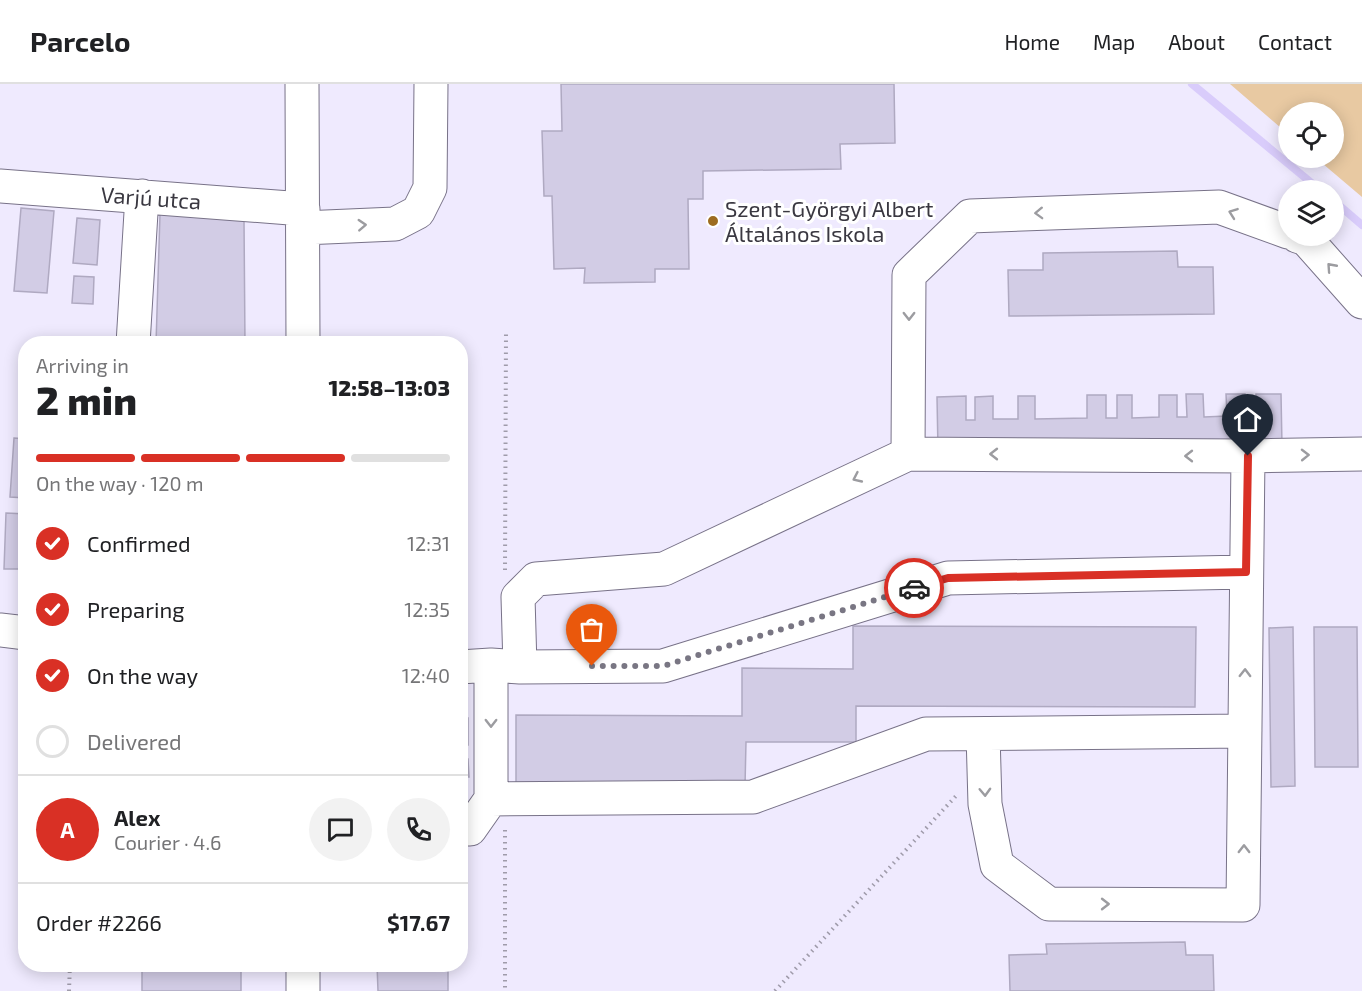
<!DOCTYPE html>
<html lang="en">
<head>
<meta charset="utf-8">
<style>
  :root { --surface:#fff; --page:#f2f2f2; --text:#202124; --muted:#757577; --line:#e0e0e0; --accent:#d93025 }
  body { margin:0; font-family:"Exo 2",sans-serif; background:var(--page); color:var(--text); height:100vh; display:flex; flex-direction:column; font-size:22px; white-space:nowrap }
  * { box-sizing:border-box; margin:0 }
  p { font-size:20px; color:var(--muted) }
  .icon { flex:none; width:33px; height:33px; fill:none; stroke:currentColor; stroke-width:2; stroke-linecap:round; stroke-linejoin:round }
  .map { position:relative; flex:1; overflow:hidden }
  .drawer { position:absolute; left:18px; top:252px; width:450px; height:636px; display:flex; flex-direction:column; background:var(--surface); border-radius:24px; box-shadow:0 3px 15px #0003 }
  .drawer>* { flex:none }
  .fabs { position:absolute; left:1278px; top:18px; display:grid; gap:12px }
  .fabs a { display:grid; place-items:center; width:66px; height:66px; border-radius:50%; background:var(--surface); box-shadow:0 3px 15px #0003; font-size:30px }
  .pin { position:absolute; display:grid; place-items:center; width:51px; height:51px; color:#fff; margin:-62px -26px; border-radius:50% 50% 50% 0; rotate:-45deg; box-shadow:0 0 6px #0007 }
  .pin .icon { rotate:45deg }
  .courier { position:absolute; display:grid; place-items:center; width:60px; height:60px; margin:-30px; border:4px solid #d93025; border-radius:50%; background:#fff; color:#222; box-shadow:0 2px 8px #0007 }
  .headline em { font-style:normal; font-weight:800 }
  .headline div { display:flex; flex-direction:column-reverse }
  .headline { display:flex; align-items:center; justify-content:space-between; height:102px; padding:0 18px }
  h1 { font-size:39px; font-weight:800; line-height:45px }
  .bar { display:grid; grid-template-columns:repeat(4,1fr); gap:9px 6px; align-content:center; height:72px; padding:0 18px }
  .bar i { height:8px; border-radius:4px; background:var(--line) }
  .bar .selected { background:var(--accent) }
  .bar p { grid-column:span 4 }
  .line { display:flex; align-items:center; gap:15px; padding:0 18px; border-top:2px solid var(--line) }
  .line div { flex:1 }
  .round { display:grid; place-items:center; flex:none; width:63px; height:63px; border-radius:32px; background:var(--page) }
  ol { padding:0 18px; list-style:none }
  li { display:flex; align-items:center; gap:18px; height:66px }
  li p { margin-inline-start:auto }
  li .icon { padding:6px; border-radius:50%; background:var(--accent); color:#fff; stroke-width:4 }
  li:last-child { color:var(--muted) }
  li i { width:33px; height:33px; border:3px solid var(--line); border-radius:50% }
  header { display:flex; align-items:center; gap:36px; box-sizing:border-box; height:84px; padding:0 30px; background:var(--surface); border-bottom:2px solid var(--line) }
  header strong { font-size:28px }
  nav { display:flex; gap:33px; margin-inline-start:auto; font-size:21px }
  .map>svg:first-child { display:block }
  .green { fill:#e8c9a2 }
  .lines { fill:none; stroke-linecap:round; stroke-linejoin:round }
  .stream { stroke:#d9ccfb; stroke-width:8 }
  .building { fill:#d2cce5; stroke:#afa9c1; stroke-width:1.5 }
  .minor-casing { stroke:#787288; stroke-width:35 }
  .path { stroke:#9f9baa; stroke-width:4; stroke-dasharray:1.5 4.5; stroke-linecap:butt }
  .minor { stroke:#fff; stroke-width:33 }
  .oneway { stroke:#9c9ca0 }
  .done { stroke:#797683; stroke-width:6; stroke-dasharray:0 10.8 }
  .route { stroke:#d93025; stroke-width:8 }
  .poi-dot { fill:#9d6c20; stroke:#fff; stroke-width:2 }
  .labels { text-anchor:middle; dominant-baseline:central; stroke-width:6; stroke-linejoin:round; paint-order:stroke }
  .street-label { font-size:22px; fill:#3a3841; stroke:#fff }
  .poi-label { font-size:22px; fill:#3a3841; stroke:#fff; text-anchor:start }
</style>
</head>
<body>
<header>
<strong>Parcelo</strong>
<nav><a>Home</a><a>Map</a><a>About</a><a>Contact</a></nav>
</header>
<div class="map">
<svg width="1362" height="907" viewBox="0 0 1362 907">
  <rect width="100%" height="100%" fill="#efeafe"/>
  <path class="green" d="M 1230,0 L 1362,0 L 1362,113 L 1316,74 L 1334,74 L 1334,28 L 1288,28 L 1288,50 Z"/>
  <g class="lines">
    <path class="stream" d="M 1192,0 L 1320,106
      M 1334,117 L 1362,141"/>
  </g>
  <path class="building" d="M 561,0 L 894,0 L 895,59 L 840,60 L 841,85 L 703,87 L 703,115 L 688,115 L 689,185 L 655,185 L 655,198 L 584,199 L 585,184 L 554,185 L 552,112 L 544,112 L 542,47 L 562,47 Z
    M 21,124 L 54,127 L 47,209 L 14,207 Z
    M 160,130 L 244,136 L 245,260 L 156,260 Z
    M 77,134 L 100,136 L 97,181 L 73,179 Z
    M 1177,167 L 1178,183 L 1213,183 L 1214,230 L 1009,232 L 1008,186 L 1043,186 L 1043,169 Z
    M 74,192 L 94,193 L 93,220 L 72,219 Z
    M 1186,310 L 1203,310 L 1204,333 L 1227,332 L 1226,310 L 1245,310 L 1246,332 L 1256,332 L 1256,310 L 1281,310 L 1282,361 L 938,366 L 937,313 L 966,312 L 966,336 L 975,336 L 975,313 L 993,312 L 993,335 L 1018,335 L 1018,312 L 1035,312 L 1035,335 L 1087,334 L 1087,311 L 1106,311 L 1106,334 L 1117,334 L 1117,311 L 1132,311 L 1132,334 L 1159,333 L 1159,311 L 1177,311 L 1177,333 L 1187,333 Z
    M 14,354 L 26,355 L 26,414 L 10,413 Z
    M 6,429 L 26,430 L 26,485 L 4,485 Z
    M 853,542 L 1196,543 L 1195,623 L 856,622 L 856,658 L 746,658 L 745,702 L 516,701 L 516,631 L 742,632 L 742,584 L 853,585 Z
    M 1293,543 L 1295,702 L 1271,703 L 1269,544 Z
    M 1314,543 L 1357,543 L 1358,683 L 1315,683 Z
    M 460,634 L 468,634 L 468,661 L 460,661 Z
    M 460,675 L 468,675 L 469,693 L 460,693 Z
    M 1185,858 L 1186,871 L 1213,871 L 1214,907 L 1010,907 L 1009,871 L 1047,870 L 1046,860 Z
    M 142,880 L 241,880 L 241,907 L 142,907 Z
    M 377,880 L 448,880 L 448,907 L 378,907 Z"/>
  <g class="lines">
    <defs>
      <path id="minor" d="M 302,0 L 303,260
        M 0,102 L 303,125
        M 303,144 L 395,140 L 418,128 L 430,104 L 431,0
        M 1297,152 L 1306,155 L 1362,218
        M 133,260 L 142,112
        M 908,370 L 1248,372 L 1362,370
        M 0,546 L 26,549
        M 460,583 L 491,581 L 520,583 L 663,582 L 948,494 L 1246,488
        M 520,583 L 518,513 L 536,495 L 664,485 L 908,370 L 909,191 L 970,132 L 1219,123 L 1288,148
        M 983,650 L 985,720 L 997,781 L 1049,820 L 1243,821 L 1248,372
        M 491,715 L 753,713 L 926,650 L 1245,647
        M 460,745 L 470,745 L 491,715 L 491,581
        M 303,880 L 303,907"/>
    </defs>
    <use href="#minor" class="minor-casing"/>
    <path class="path" d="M 505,486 L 506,247
      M 505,746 L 505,907
      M 69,907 L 70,880
      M 775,907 L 956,712"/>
    <use href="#minor" class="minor"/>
  </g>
  <defs><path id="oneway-chevron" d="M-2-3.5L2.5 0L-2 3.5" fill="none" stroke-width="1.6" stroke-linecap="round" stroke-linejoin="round" transform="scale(1.5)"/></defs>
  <g class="oneway">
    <use href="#oneway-chevron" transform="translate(1039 129) rotate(178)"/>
    <use href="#oneway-chevron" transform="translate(1233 129) rotate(-160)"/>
    <use href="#oneway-chevron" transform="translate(362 141) rotate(-3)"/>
    <use href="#oneway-chevron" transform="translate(1331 183) rotate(-132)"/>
    <use href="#oneway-chevron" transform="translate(909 232) rotate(90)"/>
    <use href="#oneway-chevron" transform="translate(994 370) rotate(-180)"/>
    <use href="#oneway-chevron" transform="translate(1305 371) rotate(-1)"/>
    <use href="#oneway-chevron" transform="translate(1189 372) rotate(-180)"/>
    <use href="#oneway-chevron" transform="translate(857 394) rotate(155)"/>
    <use href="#oneway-chevron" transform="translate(1245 589) rotate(-89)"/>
    <use href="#oneway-chevron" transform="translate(491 639) rotate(90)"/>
    <use href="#oneway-chevron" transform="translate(985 708) rotate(88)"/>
    <use href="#oneway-chevron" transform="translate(1244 765) rotate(-90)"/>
    <use href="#oneway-chevron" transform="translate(1105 820)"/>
  </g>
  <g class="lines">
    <path class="done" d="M 592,582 L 663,582 L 914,504"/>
    <path class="route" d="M 914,504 L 948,494 L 1246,488 L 1248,372"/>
  </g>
  <circle class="poi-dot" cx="713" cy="137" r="6"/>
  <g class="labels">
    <g class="street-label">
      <text transform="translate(151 113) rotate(4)">Varjú utca</text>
    </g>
    <g class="poi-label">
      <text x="725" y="124">Szent-Györgyi Albert<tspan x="725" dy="25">Általános Iskola</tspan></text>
    </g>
  </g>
</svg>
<div class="fabs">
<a><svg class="icon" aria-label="locate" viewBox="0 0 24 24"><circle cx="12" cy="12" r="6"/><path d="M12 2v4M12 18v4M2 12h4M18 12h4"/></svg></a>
<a><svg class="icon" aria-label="layers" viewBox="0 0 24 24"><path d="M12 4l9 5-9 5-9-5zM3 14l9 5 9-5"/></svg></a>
</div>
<div class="pin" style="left:592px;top:582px;background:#ea580c"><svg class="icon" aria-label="bag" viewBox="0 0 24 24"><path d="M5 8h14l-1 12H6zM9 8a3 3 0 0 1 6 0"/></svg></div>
<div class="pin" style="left:1248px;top:372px;background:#1f2937"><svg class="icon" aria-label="home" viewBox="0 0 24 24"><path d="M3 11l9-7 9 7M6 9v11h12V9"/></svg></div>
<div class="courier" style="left:914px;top:504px"><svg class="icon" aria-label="car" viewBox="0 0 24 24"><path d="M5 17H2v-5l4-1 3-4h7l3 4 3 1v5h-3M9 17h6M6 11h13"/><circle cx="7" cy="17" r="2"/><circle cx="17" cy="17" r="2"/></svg></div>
<section class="drawer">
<div class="headline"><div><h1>2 min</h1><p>Arriving in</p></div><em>12:58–13:03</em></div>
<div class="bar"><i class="selected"></i><i class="selected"></i><i class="selected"></i><i></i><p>On the way · 120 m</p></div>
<ol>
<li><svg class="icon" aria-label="check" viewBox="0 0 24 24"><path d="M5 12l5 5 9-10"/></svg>Confirmed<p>12:31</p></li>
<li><svg class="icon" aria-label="check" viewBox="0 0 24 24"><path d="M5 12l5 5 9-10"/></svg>Preparing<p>12:35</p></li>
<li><svg class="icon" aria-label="check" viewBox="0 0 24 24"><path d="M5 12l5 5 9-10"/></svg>On the way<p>12:40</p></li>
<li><i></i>Delivered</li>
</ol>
<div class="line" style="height:108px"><b class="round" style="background:var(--accent);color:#fff">A</b><div><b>Alex</b><p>Courier · 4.6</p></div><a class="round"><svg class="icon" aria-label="chat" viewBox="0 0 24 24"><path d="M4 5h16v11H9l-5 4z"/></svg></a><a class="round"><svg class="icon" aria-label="phone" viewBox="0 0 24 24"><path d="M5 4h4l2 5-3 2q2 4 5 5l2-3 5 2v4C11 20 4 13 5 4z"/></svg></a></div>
<div class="line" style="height:78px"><div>Order #2266</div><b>$17.67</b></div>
</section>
</div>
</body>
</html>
